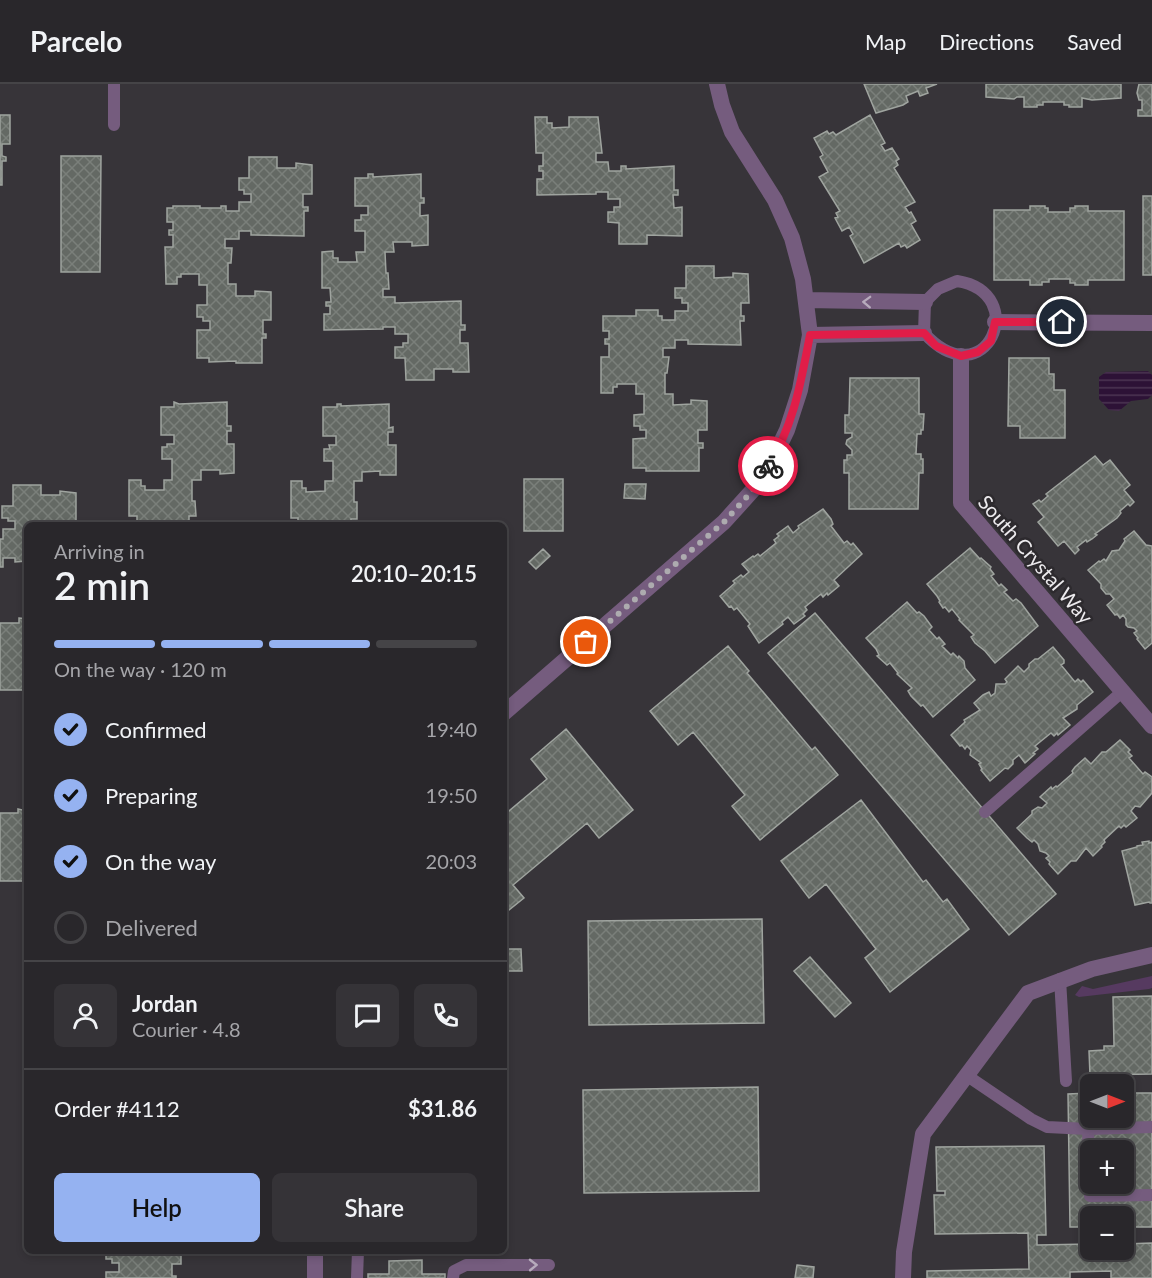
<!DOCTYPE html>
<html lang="en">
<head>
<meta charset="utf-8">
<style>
  :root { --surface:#29272b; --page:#353337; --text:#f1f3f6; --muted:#a5a5a9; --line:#454447; --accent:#95b2f1 }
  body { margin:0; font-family:Lato,sans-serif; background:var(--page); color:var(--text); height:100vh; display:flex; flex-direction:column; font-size:22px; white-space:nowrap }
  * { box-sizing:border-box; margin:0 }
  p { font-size:20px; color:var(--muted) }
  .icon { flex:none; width:33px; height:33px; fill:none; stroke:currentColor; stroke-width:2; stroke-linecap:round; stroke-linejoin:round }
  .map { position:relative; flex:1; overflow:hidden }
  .details { position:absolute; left:24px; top:438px; width:483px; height:732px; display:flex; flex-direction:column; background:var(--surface); border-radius:9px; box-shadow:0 3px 9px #0003,0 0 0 2px var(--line) }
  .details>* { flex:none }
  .needle { width:39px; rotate:90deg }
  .fabs { position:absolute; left:1080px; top:990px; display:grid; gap:12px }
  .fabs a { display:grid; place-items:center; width:54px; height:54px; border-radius:9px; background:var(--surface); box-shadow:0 3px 9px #0003,0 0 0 2px var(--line); font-size:30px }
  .pin { position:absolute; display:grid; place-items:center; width:51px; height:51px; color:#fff; margin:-26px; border:3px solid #fff; border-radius:50%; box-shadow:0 2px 6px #0007 }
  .courier { position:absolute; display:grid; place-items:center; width:60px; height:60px; margin:-30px; border:4px solid #e11d48; border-radius:50%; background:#fff; color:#222; box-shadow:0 2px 8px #0007 }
  .headline em { font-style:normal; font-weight:600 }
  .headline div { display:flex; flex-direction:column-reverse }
  .headline { display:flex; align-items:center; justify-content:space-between; height:102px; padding:0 30px }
  h1 { font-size:39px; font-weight:600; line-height:45px }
  .bar { display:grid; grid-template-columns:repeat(4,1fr); gap:9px 6px; align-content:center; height:72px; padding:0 30px }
  .bar i { height:8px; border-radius:4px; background:var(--line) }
  .bar .active { background:var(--accent) }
  .bar p { grid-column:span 4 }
  .line { display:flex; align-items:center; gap:15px; padding:0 30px; border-top:2px solid var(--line) }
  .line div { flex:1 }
  .round { display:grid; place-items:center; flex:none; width:63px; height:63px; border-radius:9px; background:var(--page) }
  ol { padding:0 30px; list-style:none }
  li { display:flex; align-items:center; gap:18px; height:66px }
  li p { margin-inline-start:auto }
  li .icon { padding:6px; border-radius:50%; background:var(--accent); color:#111; stroke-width:4 }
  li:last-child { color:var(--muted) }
  li i { width:33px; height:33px; border:3px solid var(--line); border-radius:50% }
  .action { display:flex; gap:12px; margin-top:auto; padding:12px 30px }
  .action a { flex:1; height:69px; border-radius:9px; background:var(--accent); color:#111; font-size:24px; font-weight:600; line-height:69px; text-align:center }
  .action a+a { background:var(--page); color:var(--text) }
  header { display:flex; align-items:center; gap:36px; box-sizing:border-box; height:84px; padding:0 30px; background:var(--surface); border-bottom:2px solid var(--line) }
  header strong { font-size:28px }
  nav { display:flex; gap:33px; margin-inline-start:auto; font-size:21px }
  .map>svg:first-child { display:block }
  .green { fill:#563a60 }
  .water { fill:url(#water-rules) }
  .building { fill:url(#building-cross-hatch); stroke:#9fa49f; stroke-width:1.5; fill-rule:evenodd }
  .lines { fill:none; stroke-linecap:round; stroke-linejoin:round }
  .service { stroke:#755c7e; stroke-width:12 }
  .minor { stroke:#755c7e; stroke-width:16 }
  .oneway { stroke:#b7abbc }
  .done { stroke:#adabaf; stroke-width:6; stroke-dasharray:0 10.8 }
  .route { stroke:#e11d48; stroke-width:8 }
  .labels { text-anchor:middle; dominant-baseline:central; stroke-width:5; stroke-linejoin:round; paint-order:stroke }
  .street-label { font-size:20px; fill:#edebee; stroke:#2d2a2e }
</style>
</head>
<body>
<header>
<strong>Parcelo</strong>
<nav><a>Map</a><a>Directions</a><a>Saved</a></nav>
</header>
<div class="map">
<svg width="1152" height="1194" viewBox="0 0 1152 1194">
  <defs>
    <pattern id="water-rules" width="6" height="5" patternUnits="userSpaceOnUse" patternTransform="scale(1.5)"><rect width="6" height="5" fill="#2d1236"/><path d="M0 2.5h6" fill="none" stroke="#4c3553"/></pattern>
    <pattern id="building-cross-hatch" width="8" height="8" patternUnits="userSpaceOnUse" patternTransform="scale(1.5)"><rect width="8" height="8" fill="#646964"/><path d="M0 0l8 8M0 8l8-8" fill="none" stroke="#7a7f7a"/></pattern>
  </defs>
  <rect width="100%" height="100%" fill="#373439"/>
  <path class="green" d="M 1152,892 L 1152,904 L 1149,905 L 1079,913 L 1075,911 L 1082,902 L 1093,905 Z"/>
  <path class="water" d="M 1148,287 L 1152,291 L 1152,311 L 1148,315 L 1131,317 L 1119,327 L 1109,326 L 1099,315 L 1099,293 L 1106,288 Z"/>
  <path class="building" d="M 864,0 L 937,0 L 926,4 L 928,9 L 920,12 L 918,7 L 906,12 L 908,18 L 903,21 L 876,29 Z
    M 986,0 L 1121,0 L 1121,14 L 1092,16 L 1082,14 L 1082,23 L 1069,23 L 1069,21 L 1064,21 L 1064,18 L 1043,18 L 1043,21 L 1037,21 L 1037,23 L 1024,23 L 1024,13 L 1017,13 L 1014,15 L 986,13 Z
    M 1139,0 L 1152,0 L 1152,32 L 1138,32 L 1138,26 L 1142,26 L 1142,16 L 1139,16 L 1137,9 Z
    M 0,31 L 10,31 L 10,60 L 2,60 L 2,72 L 6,73 L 6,77 L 2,77 L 2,101 L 0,101 Z
    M 870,31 L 885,59 L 881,61 L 885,67 L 892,64 L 899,75 L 896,77 L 898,81 L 894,84 L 915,118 L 905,123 L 909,129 L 911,128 L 916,137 L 911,140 L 920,156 L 907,164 L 905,161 L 901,163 L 899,159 L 864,179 L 850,152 L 853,150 L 849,143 L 842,147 L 835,134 L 838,133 L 836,129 L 840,127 L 819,93 L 828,88 L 820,73 L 823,71 L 814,54 L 827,47 L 829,50 L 833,48 L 836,51 Z
    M 535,33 L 547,33 L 547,39 L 552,39 L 552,44 L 569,43 L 569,33 L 598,33 L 602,69 L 596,69 L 596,78 L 608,78 L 609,87 L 621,87 L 621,82 L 626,82 L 626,85 L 674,82 L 674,106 L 678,106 L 678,111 L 673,111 L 674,124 L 682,123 L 682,152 L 647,151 L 647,160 L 619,160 L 619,139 L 608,138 L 608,128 L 614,128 L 614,123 L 620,123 L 620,115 L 608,115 L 608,108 L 596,108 L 596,110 L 537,111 L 537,95 L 543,95 L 543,87 L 539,87 L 539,82 L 543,82 L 543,69 L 536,69 Z
    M 61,72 L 101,72 L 100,188 L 61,188 Z
    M 249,73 L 277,73 L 277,84 L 296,84 L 296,79 L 312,81 L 312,110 L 303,110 L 303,123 L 308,123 L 308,127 L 304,127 L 304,152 L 251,151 L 251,147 L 239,147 L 239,155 L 225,155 L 225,164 L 232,164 L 231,179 L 228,179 L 228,200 L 236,200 L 236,212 L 255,212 L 255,207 L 271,208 L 271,236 L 263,236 L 263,250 L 266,250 L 266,254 L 262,254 L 262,279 L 236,279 L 236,277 L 209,278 L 209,274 L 197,274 L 197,246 L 210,246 L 210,237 L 203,237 L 203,233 L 197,233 L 197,221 L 207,221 L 207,201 L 199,201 L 199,190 L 181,190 L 181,193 L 177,193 L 177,200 L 166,200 L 165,163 L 173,163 L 173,151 L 169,151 L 169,146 L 173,146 L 173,138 L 167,138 L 167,124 L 173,124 L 173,122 L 200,122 L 200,124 L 221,124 L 221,122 L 226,122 L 226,127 L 239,127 L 239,118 L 251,118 L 251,110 L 244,110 L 244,106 L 239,106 L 239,94 L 249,94 Z
    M 368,90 L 373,90 L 373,93 L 421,90 L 421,114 L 424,114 L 424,119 L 420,119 L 420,132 L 428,131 L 428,161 L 412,162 L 412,158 L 393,158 L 394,168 L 385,168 L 386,189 L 388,189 L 389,205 L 383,205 L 383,213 L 395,213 L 395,219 L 461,217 L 461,241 L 465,241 L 465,246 L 460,246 L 460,259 L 468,259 L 469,288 L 453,288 L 453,285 L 434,285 L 434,296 L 406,296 L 405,274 L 395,274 L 395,263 L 403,263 L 403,259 L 408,259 L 408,250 L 395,250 L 395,243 L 383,243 L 383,245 L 324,246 L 324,230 L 330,230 L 330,222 L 326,222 L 326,218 L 331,218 L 330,204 L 322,204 L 322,168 L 333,167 L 333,174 L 338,174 L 338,178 L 357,178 L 356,168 L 365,168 L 365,147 L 355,147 L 355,136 L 361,136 L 361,131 L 368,131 L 368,122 L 355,122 L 355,94 L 368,94 Z
    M 1143,112 L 1152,112 L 1152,191 L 1143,191 Z
    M 1030,122 L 1045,122 L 1045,124 L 1048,124 L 1048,128 L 1070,128 L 1070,124 L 1075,124 L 1075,122 L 1088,122 L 1088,127 L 1124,127 L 1124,196 L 1088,196 L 1088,201 L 1075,201 L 1075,199 L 1070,199 L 1070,195 L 1049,195 L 1049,198 L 1042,198 L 1042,201 L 1030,201 L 1030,196 L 994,196 L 994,126 L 1030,126 Z
    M 686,182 L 714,182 L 714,194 L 733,193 L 733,189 L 748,190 L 749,219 L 741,219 L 741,232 L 744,232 L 744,237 L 740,237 L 741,261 L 688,260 L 688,256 L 675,256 L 675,264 L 663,264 L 663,273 L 669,273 L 667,289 L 665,289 L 665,310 L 673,310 L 673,321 L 691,320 L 691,316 L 707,317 L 707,346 L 698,346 L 698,359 L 703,359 L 703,364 L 699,364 L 699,387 L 646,387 L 646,384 L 633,384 L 633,355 L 646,354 L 646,346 L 640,346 L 640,342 L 634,342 L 634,331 L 644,330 L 644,310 L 636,310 L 636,300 L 617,300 L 617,303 L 613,303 L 613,309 L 601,309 L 601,273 L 609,273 L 609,260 L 605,260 L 605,255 L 609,255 L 609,247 L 603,247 L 603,232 L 636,232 L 636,226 L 658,226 L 658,232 L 662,232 L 662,236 L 675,236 L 675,227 L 688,227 L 688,219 L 682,219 L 682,214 L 675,214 L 675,204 L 686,204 Z
    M 1009,274 L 1049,274 L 1049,290 L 1054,290 L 1054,306 L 1065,306 L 1065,354 L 1020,354 L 1020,342 L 1008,342 Z
    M 850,294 L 919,294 L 919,330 L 924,330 L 923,346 L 921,346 L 921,350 L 917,350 L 916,370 L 921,370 L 921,375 L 923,375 L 923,389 L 919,389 L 918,425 L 849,425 L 849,389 L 844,389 L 844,376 L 847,376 L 847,371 L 852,371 L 852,366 L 846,360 L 847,356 L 852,353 L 852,349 L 845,349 L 845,331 L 849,331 Z
    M 174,318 L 179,320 L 227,318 L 227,342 L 231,342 L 231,347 L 227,347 L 227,360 L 234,360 L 234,389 L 220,390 L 220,386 L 201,386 L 201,396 L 192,396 L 192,417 L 195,417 L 196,432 L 189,432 L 189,441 L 137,441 L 137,432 L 129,432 L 129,396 L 141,396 L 141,402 L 145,402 L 145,406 L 164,406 L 164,396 L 172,396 L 172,375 L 162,375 L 162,363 L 167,363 L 167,360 L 174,360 L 174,351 L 161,351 L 161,323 L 174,323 Z
    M 337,320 L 341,320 L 341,322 L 389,320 L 389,344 L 393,343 L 393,348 L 388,348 L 388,361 L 396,361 L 396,391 L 380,391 L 380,387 L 362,388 L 362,397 L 354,397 L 354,418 L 357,418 L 357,435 L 351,435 L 351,441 L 298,441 L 298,434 L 291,434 L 291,397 L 302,397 L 302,404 L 306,404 L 306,408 L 325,407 L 325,397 L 333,397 L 333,377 L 324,377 L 324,365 L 330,365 L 329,361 L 336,361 L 336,352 L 323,352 L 323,323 L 337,323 Z
    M 1095,372 L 1103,381 L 1110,376 L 1130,401 L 1124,406 L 1134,418 L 1130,422 L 1128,420 L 1120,427 L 1121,429 L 1117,434 L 1095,450 L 1097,451 L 1092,455 L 1087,458 L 1086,456 L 1077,463 L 1079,466 L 1075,470 L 1064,457 L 1058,462 L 1038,438 L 1044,433 L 1033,420 L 1039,416 L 1041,418 L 1048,412 L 1046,410 Z
    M 524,395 L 563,395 L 563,447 L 524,447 Z
    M 625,400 L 646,400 L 645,415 L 624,414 Z
    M 13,401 L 41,401 L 41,411 L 60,411 L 60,407 L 76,409 L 76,437 L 67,437 L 67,441 L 27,441 L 27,477 L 15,478 L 15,474 L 3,474 L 3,483 L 0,483 L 0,455 L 3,455 L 3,445 L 15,445 L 15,437 L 8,437 L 8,434 L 2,434 L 2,422 L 13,422 Z
    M 823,425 L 831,435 L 833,440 L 831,442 L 844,459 L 847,457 L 851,461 L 853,459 L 862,470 L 834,496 L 839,502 L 828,511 L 827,509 L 823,513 L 821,510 L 805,523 L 807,526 L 803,530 L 805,532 L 794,540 L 788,533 L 782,538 L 783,540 L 759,559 L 748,542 L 750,540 L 737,524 L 734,526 L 731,522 L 729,523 L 720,512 L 735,499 L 733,497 L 741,491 L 743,493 L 749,488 L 742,480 L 753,472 L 754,473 L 758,470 L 760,472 L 776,459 L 774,456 L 779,452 L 777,450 L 788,442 L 793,449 L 799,444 L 798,442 Z
    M 1134,447 L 1146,461 L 1152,462 L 1152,559 L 1145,565 L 1137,555 L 1138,554 L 1134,549 L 1137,547 L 1134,544 L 1128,543 L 1126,541 L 1126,535 L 1123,531 L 1120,534 L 1117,530 L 1115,531 L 1107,521 L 1114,515 L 1110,510 L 1106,510 L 1101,504 L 1101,500 L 1088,486 L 1099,477 L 1100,478 L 1104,475 L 1106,477 L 1112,467 L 1119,466 L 1125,457 L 1124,455 Z
    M 970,464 L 980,475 L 981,474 L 991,483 L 990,485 L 994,490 L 991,492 L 999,502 L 1001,500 L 1007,506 L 1004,508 L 1013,517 L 1016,515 L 1021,519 L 1038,542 L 995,579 L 985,567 L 975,559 L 971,553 L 974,551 L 959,536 L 960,535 L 952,525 L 949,528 L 945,523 L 943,524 L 939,518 L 940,517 L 937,512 L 927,500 Z
    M 543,465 L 550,472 L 536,485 L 529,478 Z
    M 907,518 L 917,529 L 919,528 L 924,532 L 932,543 L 929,546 L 937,555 L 939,553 L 945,560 L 942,562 L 951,571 L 953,569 L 958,574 L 959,572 L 964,577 L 965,584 L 975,596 L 933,633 L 923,621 L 921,622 L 911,612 L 908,607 L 912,604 L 897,590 L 898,589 L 890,579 L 887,581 L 877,572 L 879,571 L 876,565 L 866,554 Z
    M 815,529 L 1056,810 L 1009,851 L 768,569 Z
    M 19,534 L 27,535 L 26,606 L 0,606 L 0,539 L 19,539 Z
    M 728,562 L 749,587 L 747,589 L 812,666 L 815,663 L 838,691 L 760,756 L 732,722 L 745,711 L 693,648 L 678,661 L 650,627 Z
    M 1053,563 L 1064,576 L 1064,579 L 1061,581 L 1075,598 L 1078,595 L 1081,598 L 1083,596 L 1093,608 L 1077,621 L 1077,625 L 1063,634 L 1070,641 L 1058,651 L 1057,649 L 1054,652 L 1051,649 L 1035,662 L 1038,665 L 1033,669 L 1035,670 L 1025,679 L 1019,671 L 1013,676 L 1013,680 L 1008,685 L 1005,684 L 990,697 L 981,686 L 982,685 L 979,680 L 981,679 L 970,671 L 971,666 L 967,662 L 965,665 L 962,661 L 960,662 L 951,651 L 965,638 L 964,636 L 980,626 L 974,619 L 983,611 L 989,608 L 991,612 L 995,609 L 996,600 L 1005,600 L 1007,598 L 1005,595 L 1018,582 L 1024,588 L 1029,583 L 1029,580 L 1035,575 L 1038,575 Z
    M 566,645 L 633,726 L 599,754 L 587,739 L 513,801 L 524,814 L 504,830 L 504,731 L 547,695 L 531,675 Z
    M 1120,656 L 1130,666 L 1128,668 L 1132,672 L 1129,674 L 1143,690 L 1145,688 L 1152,693 L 1152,709 L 1140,723 L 1135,722 L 1131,727 L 1137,734 L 1126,743 L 1124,741 L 1121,744 L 1119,742 L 1104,756 L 1105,758 L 1101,762 L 1102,763 L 1093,772 L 1086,764 L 1076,777 L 1071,777 L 1058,790 L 1049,780 L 1050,778 L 1046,774 L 1049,772 L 1046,769 L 1040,767 L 1038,760 L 1034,756 L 1032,758 L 1027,754 L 1017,744 L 1032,730 L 1032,727 L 1038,723 L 1042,724 L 1047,719 L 1040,713 L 1051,703 L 1052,705 L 1056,702 L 1057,703 L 1073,689 L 1072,687 L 1075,683 L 1085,674 L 1091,680 L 1102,668 L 1106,668 Z
    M 861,716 L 923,798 L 926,796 L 943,818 L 947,815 L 969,845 L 890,908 L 865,874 L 876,865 L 826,800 L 809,814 L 781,777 Z
    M 18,725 L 27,727 L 27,755 L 25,755 L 25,768 L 27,768 L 26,797 L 0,797 L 0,729 L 18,729 Z
    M 1149,757 L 1149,759 L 1152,758 L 1152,819 L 1150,819 L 1149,818 L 1135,821 L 1122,767 L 1137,763 L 1137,762 L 1143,761 L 1142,758 Z
    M 762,835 L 764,939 L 589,941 L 588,837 Z
    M 504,865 L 521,865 L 522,887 L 504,887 Z
    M 810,873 L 851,919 L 835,933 L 794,887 Z
    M 1152,912 L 1152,990 L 1090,991 L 1089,967 L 1104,966 L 1104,962 L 1114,962 L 1113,913 Z
    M 758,1003 L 759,1107 L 584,1109 L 583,1006 Z
    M 1090,1009 L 1090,1034 L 1124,1034 L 1124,1009 L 1152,1009 L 1152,1143 L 1124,1143 L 1124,1132 L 1090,1132 L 1090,1143 L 1070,1143 L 1068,1010 ZM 1090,1066 L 1124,1066 L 1124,1100 L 1090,1100 Z
    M 1044,1062 L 1046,1151 L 1037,1151 L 1037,1161 L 1090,1160 L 1090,1166 L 1124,1166 L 1124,1160 L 1152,1159 L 1152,1194 L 1111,1194 L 1111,1187 L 1070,1188 L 1070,1194 L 927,1194 L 927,1187 L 1029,1185 L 1028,1149 L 935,1150 L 934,1111 L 945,1111 L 945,1107 L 937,1107 L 936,1063 Z
    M 106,1167 L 181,1167 L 181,1180 L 172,1180 L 172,1192 L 176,1192 L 176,1194 L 106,1194 L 106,1188 L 119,1188 L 119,1179 L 112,1179 L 112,1175 L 106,1175 Z
    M 422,1176 L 422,1190 L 445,1190 L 445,1194 L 368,1194 L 368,1190 L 389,1190 L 389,1177 Z
    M 797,1181 L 814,1183 L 813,1194 L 795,1194 Z"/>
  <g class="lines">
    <path class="service" d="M 114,0 L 114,41
      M 957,197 C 1032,209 986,316 924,249 L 925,218 L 938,205 Z
      M 985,728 L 1123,607
      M 1060,895 L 1066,997
      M 966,991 L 1031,1035 L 1047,1043 L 1088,1045 L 1152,1043
      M 1088,1045 L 1090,1112 L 1152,1111
      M 357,1194 L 358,1167
      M 453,1194 L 454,1187 L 466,1181 L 549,1181"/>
    <path class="minor" d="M 806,216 L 925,218
      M 995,238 L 1152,239
      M 810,251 L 924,249
      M 961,272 L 961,419 L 1152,642
      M 504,629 L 724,438 L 752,407 L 775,371 L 787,346 L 800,306 L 810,251 L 803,195 L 792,154 L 775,116 L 732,48 L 722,21 L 717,0
      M 315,1167 L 315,1194
      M 903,1194 L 904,1168 L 923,1050 L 1028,909 L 1092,885 L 1152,871"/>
  </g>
  <defs><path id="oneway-chevron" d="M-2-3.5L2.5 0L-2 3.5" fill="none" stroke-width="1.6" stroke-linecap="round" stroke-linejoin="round" transform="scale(1.5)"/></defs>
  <g class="oneway">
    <use href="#oneway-chevron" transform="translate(867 218) rotate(-178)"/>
    <use href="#oneway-chevron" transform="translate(533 1181) rotate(-1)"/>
  </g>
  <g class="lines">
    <path class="done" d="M 586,558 L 724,438 L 752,407 L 768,382"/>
    <path class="route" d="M 768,382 C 794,342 801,297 810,251 L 924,249 L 936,262 L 961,272 L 978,268 L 991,257 L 995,238 L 1062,238"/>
  </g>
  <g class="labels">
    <g class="street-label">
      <text transform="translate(1036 475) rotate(49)">South Crystal Way</text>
    </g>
  </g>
</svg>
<div class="fabs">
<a><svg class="needle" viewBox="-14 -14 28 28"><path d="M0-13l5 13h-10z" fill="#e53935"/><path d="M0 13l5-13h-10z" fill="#a5a5a9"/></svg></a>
<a>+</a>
<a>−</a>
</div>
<div class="pin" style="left:586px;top:558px;background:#ea580c"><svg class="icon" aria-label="bag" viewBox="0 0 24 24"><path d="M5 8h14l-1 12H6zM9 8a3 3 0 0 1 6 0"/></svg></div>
<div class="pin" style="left:1062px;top:238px;background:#1f2937"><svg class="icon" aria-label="home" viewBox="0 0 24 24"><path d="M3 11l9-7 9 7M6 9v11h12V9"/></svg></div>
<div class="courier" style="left:768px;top:382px"><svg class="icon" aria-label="bike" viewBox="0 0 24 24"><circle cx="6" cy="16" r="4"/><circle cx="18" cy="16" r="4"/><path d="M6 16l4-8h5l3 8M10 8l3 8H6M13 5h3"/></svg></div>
<section class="details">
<div class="headline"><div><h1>2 min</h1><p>Arriving in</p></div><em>20:10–20:15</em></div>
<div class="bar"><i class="active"></i><i class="active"></i><i class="active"></i><i></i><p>On the way · 120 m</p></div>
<ol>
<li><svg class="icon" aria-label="check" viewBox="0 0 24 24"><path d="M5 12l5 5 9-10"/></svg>Confirmed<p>19:40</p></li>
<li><svg class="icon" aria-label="check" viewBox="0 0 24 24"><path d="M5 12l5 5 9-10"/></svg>Preparing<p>19:50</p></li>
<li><svg class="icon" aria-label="check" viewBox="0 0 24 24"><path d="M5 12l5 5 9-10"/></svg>On the way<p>20:03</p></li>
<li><i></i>Delivered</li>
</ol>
<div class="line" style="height:108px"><a class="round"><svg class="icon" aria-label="person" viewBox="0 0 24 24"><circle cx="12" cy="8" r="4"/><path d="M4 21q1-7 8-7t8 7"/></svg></a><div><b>Jordan</b><p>Courier · 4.8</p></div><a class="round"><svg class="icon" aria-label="chat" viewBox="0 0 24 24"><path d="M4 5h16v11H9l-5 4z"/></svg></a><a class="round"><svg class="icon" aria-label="phone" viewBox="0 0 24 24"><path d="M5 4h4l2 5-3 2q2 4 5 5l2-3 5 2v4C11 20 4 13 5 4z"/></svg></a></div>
<div class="line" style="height:78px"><div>Order #4112</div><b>$31.86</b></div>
<div class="action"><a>Help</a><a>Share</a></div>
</section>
</div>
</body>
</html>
